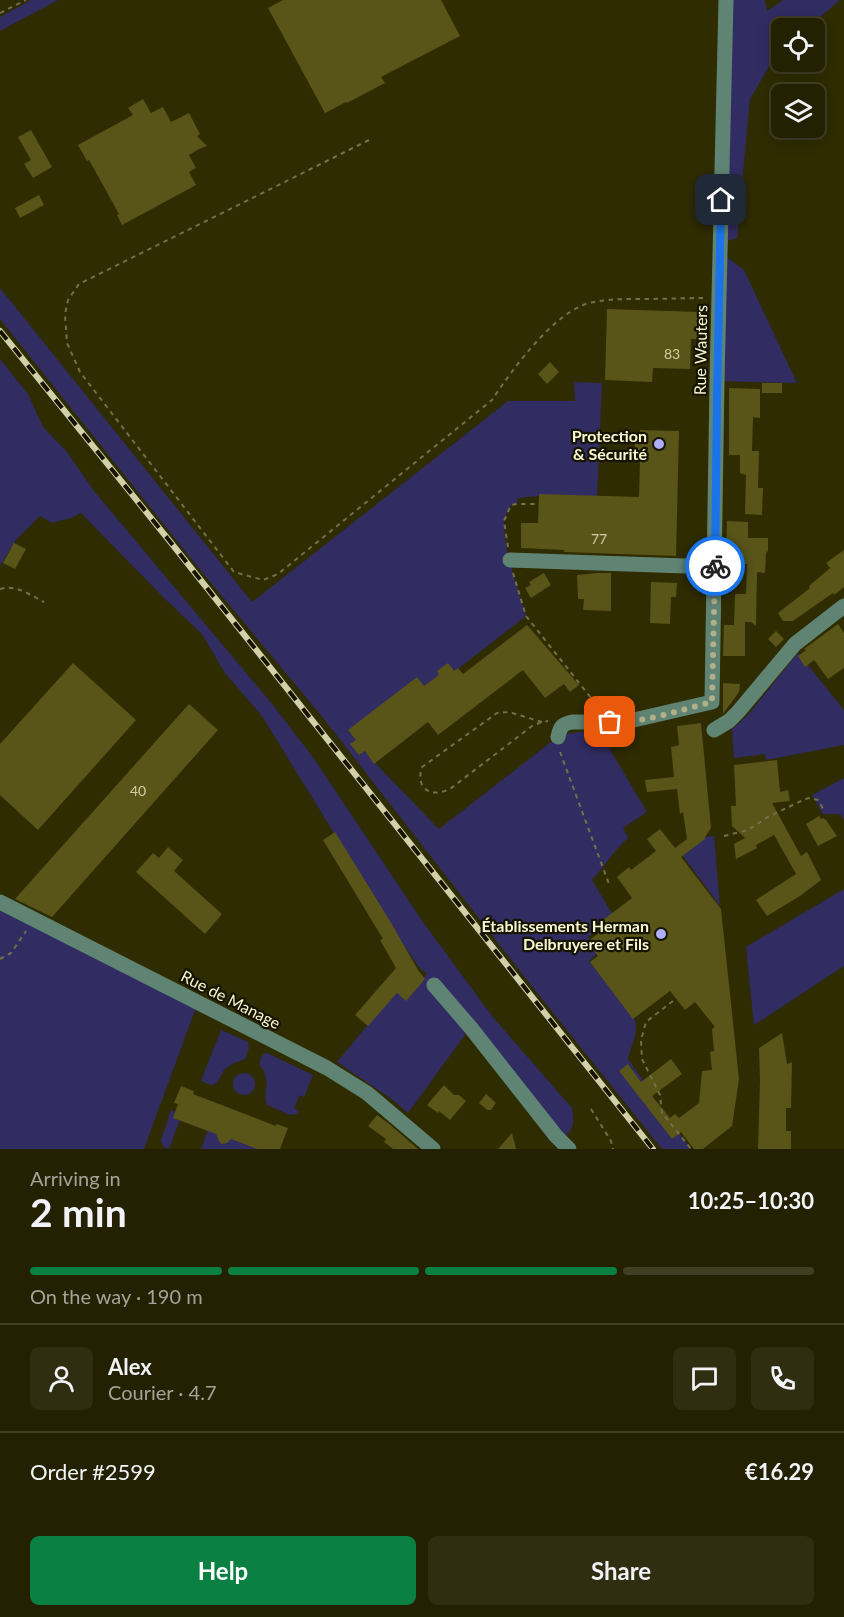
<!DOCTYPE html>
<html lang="en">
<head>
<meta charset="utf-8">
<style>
  :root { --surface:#232101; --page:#2f2e10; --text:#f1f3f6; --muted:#a3a399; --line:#403e23; --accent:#0b8043 }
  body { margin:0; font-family:Lato,sans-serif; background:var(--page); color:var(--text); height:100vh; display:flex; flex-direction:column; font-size:22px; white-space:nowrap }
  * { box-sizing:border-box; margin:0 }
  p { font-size:20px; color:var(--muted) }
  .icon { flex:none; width:33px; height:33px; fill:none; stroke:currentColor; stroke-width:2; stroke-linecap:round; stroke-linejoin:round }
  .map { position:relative; height:1149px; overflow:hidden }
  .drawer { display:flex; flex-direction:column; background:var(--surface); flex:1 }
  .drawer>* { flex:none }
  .buttons { position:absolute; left:771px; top:18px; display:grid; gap:12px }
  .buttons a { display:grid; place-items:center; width:54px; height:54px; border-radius:9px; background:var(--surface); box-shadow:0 3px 15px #0003,0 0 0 2px var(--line); font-size:30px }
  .pin { position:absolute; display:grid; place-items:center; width:51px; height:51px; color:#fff; margin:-26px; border-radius:12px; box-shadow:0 3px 9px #0006 }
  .courier { position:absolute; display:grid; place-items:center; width:60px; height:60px; margin:-30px; border:4px solid #1a73e8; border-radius:50%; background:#fff; color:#222; box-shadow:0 2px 8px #0007 }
  .overview em { font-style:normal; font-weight:700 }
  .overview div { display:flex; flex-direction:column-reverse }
  .overview { display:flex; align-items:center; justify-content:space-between; height:102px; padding:0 30px }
  h1 { font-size:39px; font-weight:700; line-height:45px }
  .bar { display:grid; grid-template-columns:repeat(4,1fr); gap:9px 6px; align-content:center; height:72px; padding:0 30px }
  .bar i { height:8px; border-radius:4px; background:var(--line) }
  .bar .active { background:var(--accent) }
  .bar p { grid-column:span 4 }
  .line { display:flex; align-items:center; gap:15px; padding:0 30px; border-top:2px solid var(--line) }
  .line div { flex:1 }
  .round { display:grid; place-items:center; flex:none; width:63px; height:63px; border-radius:9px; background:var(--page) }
  .cta { display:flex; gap:12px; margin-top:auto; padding:12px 30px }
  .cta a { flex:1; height:69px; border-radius:9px; background:var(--accent); color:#fff; font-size:24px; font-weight:700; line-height:69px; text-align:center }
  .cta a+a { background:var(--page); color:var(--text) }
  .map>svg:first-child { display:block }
  .green { fill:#312c62 }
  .building { fill:#595418 }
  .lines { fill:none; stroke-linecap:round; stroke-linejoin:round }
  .path { stroke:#737047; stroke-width:2; stroke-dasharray:4.5 4.5; stroke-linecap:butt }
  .minor { stroke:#608473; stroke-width:15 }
  .rail-casing { stroke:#d2d0a9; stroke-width:6 }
  .rail { stroke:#161400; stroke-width:4; stroke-dasharray:11; stroke-linecap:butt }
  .done { stroke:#b2b088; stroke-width:6; stroke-dasharray:0 10.8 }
  .route { stroke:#1a73e8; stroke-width:8 }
  .poi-dot { fill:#afaefa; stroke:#161400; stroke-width:2 }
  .labels { text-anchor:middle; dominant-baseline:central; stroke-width:4.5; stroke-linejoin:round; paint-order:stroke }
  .number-label { font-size:14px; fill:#d1cea3 }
  .street-label { font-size:16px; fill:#f9f7d1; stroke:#161400 }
  .poi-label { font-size:16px; font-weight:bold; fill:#f9f7d1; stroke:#161400; text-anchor:end }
</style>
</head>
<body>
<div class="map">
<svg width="844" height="1149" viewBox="0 0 844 1149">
  <rect width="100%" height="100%" fill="#2f2c01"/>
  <path class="green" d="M 31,0 L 58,0 L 0,31 L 0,17 Z
    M 726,0 L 765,0 L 767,11 L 783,0 L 840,0 L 807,28 L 782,28 L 781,52 L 771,63 L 750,99 L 737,238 L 720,243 Z
    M 720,252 L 744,270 L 797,383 L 717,381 Z
    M 0,288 L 252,602 L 508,401 L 575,401 L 574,382 L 602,383 L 597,498 L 538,496 L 518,498 L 517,504 L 511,505 C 508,511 505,517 504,523 C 504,551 518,590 526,616 L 428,692 L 350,731 L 376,764 L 439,829 L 551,742 L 558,744 L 566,734 L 598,729 L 647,812 L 623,828 L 628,838 C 614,850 605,866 592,880 L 614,917 L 588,937 L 599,952 L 589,961 L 633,1016 C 641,1031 631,1044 628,1059 L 652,1093 L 654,1100 L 691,1149 L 662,1149 L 527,980 L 324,719 L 197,566 L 0,319 Z
    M 0,359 L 28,394 L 43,427 L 67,452 L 94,491 L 273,705 L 315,760 L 423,922 L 492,1016 L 572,1108 C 574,1120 575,1125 567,1135 L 556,1136 L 467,1032 L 408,1113 L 393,1100 L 337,1062 L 402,984 L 411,992 L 427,974 L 418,966 L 395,932 L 262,716 L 225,673 L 202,634 L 162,596 L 81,513 L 71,518 L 52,523 L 40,516 L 16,540 L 0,566 Z
    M 798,653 L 844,710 L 844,745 L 766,760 L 765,754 L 734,758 L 732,729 L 747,716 Z
    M 844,778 L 844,820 L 840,814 L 823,814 L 812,795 Z
    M 714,836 L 720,906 L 683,856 L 698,843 L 698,838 Z
    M 844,889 L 844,966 L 754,1025 L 746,947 Z
    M 0,902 L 198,1002 L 144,1149 L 0,1149 Z
    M 221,1030 L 248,1042 L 249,1048 L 245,1059 L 232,1064 L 224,1070 L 217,1083 L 211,1085 L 201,1081 Z
    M 267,1053 L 313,1075 L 304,1097 L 300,1095 L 294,1108 L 299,1111 L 297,1114 L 290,1115 L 267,1105 C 261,1089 274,1083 259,1064 L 263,1054 Z
    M233 1084a11 11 0 1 1 22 0a11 11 0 1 1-22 0Z
    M 171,1110 L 182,1114 L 169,1149 C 165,1149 161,1144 161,1140 Z
    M 210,1125 L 225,1137 L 272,1149 L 201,1149 Z"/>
  <path class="building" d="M 283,0 L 441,0 L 460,36 L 381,77 L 385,83 L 347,103 L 346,102 L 325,113 L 268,8 Z
    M 143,99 L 151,113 L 163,107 L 171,122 L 189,113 L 200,134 L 197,136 L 207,146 L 199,149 L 189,155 L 196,168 L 189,172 L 196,185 L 122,225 L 117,215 L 119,214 L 89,160 L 87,161 L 78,145 L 133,115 L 128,108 Z
    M 31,130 L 52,167 L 33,178 L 24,164 L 31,160 L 18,137 Z
    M 39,195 L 44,205 L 20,218 L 15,208 Z
    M 607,309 L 700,312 L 699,339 L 691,339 L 690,369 L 653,368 L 652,382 L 605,380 Z
    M 550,362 L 559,372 L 547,384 L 538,374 Z
    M 762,383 L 782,383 L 782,393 L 762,393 Z
    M 729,388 L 760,389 L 760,418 L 753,417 L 752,451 L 759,451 L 758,488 L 763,488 L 762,515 L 745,514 L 746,475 L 740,473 L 740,455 L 729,455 Z
    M 640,430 L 679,431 L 676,556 L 564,552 L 564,550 L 521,548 L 521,523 L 538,523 L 539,494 L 639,497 L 640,460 L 634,460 L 635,436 L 640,436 Z
    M 727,521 L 748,522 L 748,538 L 768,538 L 768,551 L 766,553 L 765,573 L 757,572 L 756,626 L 751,622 L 745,622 L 745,656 L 723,656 L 724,625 L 734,625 L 735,594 L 746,594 L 747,564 L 726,564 Z
    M 14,543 L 26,549 L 15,569 L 3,563 Z
    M 844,550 L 844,587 L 834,595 L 833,593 L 793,621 L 783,621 L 778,613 L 810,588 L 809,586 L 830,568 L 826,563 Z
    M 544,573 L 551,585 L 531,598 L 525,588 L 531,585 L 529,582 Z
    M 597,573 L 611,573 L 611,611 L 583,610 L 584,599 L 578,599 L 577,575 Z
    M 651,582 L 677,583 L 676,597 L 671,597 L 670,624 L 650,623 Z
    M 838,624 L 844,633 L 844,668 L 828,679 L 814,660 L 805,667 L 798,656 L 806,650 L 804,649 Z
    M 527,625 L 579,685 L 570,692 L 564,684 L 545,698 L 523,670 L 438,735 L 428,722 L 374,764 L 365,751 L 359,755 L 350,744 L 356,740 L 348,730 L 417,677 L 424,686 L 439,675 L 437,671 L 448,663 L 454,671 L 458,668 L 463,674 Z
    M 776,631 L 784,639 L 776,647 L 768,639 Z
    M 73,663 L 136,720 L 38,830 L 0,795 L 0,744 Z
    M 723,683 L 740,684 L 739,692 L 723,714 Z
    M 189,704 L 218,730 L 52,917 L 15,899 Z
    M 701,723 L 711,828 L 705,837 L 705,839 L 681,857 L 721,909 L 739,1079 L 732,1126 L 703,1149 L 694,1149 L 681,1132 L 672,1139 L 619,1071 L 628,1064 L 641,1082 L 671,1059 L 682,1074 L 652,1096 L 670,1118 L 675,1114 L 679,1118 L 699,1103 L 702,1071 L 712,1070 L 710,1052 L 714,1051 L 712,1029 L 715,1027 L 695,1002 L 685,1010 L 670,991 L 633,1019 L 590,962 L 598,956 L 587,942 L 608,926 L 603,920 L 632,898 L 617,877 L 629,867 L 631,870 L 656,851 L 647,839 L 660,829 L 675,848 L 687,839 L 683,812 L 680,814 L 677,789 L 647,792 L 645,780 L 674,777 L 671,747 L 679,745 L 677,726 Z
    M 777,760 L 780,792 L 788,790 L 790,801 L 772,803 L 801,856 L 807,852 L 821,880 L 800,896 L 767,916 L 756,900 L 796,874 L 774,835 L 756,845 L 757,848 L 736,859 L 734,844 L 745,838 L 732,826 L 731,806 L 736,806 L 734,765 Z
    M 819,816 L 821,819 L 823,818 L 826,820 L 837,836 L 818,846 L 806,824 Z
    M 335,832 L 390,921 L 418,970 L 425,979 L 406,1001 L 397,993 L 368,1026 L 355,1015 L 396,968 L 380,940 L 383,939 L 323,840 Z
    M 168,847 L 183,860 L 174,871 L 222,914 L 205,934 L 136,872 L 153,853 L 159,858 Z
    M 782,1033 L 787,1064 L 792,1062 L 791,1108 L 786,1108 L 786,1131 L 791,1131 L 791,1149 L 758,1149 L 760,1081 L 759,1048 Z
    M 444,1085 L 454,1095 L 459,1095 L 466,1101 L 450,1120 L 439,1111 L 438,1113 L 427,1105 Z
    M 181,1086 L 194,1091 L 193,1094 L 276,1126 L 276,1124 L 288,1128 L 280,1149 L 257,1149 L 231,1139 L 227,1143 L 221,1144 L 219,1141 L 216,1134 L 173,1118 L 178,1104 L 174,1103 Z
    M 486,1094 L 496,1103 L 491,1110 L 487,1110 L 479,1103 Z
    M 377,1115 L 388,1123 L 418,1149 L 393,1149 L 384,1142 L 386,1139 L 368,1126 Z
    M 512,1133 L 516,1149 L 498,1149 Z"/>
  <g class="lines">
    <path class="path" d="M 0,13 L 26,0
      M 369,140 L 79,284 L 68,300 L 65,314 L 67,343 L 80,372 L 234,572 L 263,580 L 278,574 L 492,400 C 512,370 553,313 589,303 C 606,299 623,299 640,299 C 662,299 684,298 706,298
      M 508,547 L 504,521 L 511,505 L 517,504 L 538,504
      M 513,573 L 526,616 L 599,708
      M 0,589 C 16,584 30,595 44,602
      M 542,722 L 509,712 L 497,713 L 422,767 C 415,789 431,798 450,789 L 532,726 L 542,722 L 548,721
      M 560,752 L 609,884
      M 724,836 L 744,831 L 753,827 L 766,818 L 805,799 L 810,798 L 818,800 L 825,812
      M 0,959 L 11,953 L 26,931
      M 673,1001 L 646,1022 L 641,1040 L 642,1059 L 660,1095 L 662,1113 L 691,1149
      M 591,1109 L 611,1141 L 613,1149"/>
    <path class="minor" d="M 510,560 L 715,567
      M 714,730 L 729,721 L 738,712 L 795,644 L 844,606
      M 558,737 C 560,727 562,724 572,722 L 625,722 L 712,702 L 717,381 L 726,0
      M 0,902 L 327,1068 L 367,1093 L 433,1149
      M 434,985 L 471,1028 L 556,1136 L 569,1149"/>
    <defs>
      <path id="rail" d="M 0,331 L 168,539 L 653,1149"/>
    </defs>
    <use href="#rail" class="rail-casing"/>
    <use href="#rail" class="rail"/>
  </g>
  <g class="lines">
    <path class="done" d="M 610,722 C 644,723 680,710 712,702 L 715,566"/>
    <path class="route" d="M 715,566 L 717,405 L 721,200"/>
  </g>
  <g class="poi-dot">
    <circle cx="659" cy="444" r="6"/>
    <circle cx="661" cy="934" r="6"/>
  </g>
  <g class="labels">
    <g class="number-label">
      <text x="672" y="353">83</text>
      <text x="599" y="538">77</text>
      <text x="138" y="790">40</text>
    </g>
    <g class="street-label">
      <text transform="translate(700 350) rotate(-89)">Rue Wauters</text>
      <text transform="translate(231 999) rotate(27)">Rue de Manage</text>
    </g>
    <g class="poi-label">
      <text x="647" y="435">Protection<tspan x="647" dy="18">&amp; Sécurité</tspan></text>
      <text x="649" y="925">Établissements Herman<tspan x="649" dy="18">Delbruyere et Fils</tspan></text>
    </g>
  </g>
</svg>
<div class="buttons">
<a><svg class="icon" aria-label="locate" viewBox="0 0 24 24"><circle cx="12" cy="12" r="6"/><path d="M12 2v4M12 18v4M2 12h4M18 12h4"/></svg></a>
<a><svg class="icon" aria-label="layers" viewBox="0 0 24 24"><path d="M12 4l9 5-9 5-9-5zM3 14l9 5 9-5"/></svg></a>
</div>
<div class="pin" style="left:610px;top:722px;background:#ea580c"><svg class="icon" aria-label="bag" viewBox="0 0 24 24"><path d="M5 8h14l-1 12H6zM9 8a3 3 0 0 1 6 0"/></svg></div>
<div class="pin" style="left:721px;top:200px;background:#1f2937"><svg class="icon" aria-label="home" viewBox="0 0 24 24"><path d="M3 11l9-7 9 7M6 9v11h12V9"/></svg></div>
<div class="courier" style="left:715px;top:566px"><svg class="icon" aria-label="bike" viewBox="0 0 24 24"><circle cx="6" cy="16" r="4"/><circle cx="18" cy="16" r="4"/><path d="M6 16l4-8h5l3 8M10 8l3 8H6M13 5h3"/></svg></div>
</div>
<section class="drawer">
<div class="overview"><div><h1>2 min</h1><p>Arriving in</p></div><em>10:25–10:30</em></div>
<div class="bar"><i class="active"></i><i class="active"></i><i class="active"></i><i></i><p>On the way · 190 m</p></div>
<div class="line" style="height:108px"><a class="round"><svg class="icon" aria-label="person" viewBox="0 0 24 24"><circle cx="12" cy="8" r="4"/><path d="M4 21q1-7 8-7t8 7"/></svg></a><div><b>Alex</b><p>Courier · 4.7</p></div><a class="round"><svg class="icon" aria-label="chat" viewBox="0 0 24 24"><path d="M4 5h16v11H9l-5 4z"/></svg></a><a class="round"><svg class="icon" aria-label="phone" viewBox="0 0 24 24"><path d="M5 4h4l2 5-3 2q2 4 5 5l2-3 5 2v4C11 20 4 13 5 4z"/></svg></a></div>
<div class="line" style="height:78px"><div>Order #2599</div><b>€16.29</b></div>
<div class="cta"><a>Help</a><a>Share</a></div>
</section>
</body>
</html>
